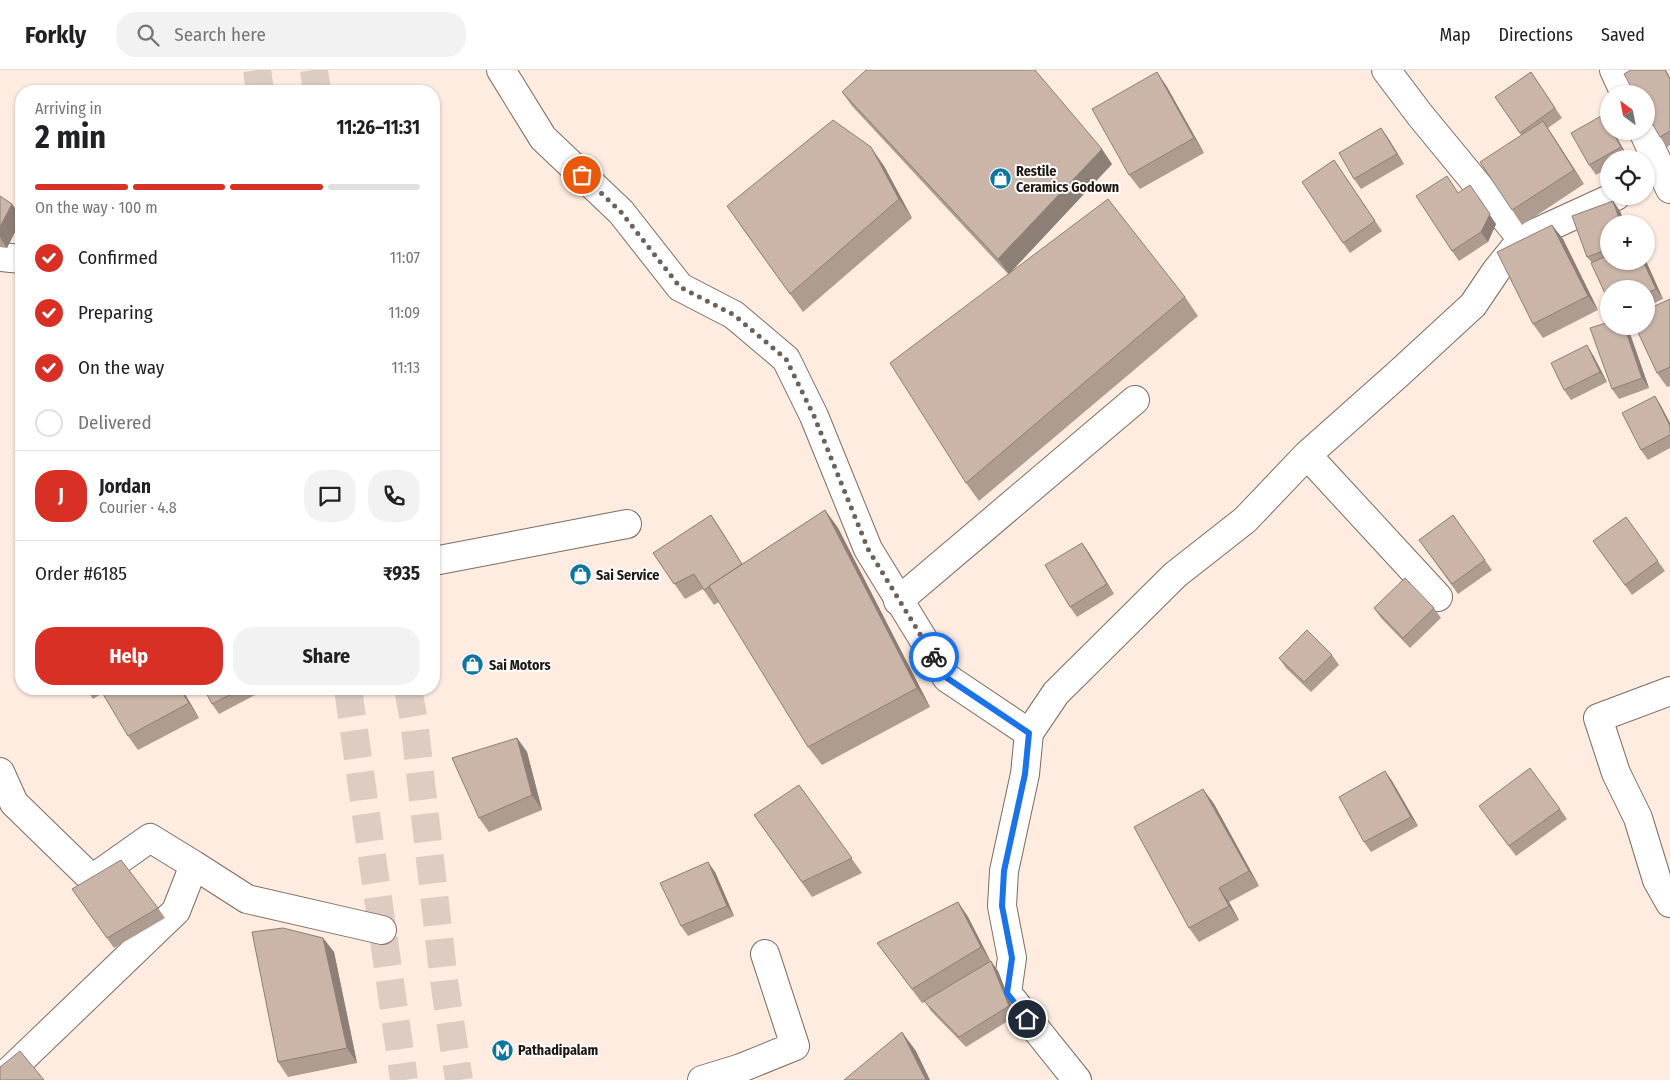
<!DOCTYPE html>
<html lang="en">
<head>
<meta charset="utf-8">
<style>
  :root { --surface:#fff; --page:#f2f2f2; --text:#202124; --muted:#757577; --line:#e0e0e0; --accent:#d93025 }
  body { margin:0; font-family:"Fira Sans Condensed",sans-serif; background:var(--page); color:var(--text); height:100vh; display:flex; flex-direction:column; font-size:19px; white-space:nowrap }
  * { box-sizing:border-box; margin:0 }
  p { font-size:16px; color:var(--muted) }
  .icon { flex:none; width:28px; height:28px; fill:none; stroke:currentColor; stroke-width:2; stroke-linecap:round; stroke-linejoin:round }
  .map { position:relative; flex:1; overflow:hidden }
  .sheet { position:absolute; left:15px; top:15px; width:425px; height:610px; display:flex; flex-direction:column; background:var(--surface); border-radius:20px; box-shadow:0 1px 4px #0004 }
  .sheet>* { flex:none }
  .needle { width:32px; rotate:328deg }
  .buttons { position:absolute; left:1600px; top:15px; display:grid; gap:10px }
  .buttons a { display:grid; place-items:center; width:55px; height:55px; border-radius:50%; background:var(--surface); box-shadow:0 1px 4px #0004; font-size:25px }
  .pin { position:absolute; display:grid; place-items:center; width:42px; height:42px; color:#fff; margin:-21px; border:2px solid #fff; border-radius:50%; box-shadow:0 1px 5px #0007 }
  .courier { position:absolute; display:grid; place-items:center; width:50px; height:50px; margin:-25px; border:4px solid #1a73e8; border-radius:50%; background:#fff; color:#222; box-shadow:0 1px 6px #0007 }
  .headline em { font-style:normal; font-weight:700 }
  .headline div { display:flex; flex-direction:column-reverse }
  .headline { display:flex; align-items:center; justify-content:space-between; height:85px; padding:0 20px }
  h1 { font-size:32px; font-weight:700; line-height:38px }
  .bar { display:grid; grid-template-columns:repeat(4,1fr); gap:8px 5px; align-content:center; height:60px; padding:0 20px }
  .bar i { height:6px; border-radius:4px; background:var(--line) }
  .bar .current { background:var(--accent) }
  .bar p { grid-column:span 4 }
  .line { display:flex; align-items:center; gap:12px; padding:0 20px; border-top:1px solid var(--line) }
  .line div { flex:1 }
  .round { display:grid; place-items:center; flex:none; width:52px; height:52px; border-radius:20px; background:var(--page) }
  ol { padding:0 20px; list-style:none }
  li { display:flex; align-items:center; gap:15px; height:55px }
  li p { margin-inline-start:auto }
  li .icon { padding:5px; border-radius:50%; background:var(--accent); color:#fff; stroke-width:4 }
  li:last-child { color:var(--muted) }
  li i { width:28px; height:28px; border:2px solid var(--line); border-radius:50% }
  .action { display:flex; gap:10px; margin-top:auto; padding:10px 20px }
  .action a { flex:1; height:58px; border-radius:20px; background:var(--accent); color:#fff; font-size:20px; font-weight:700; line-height:58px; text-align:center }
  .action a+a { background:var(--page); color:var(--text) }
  header { display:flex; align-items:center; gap:30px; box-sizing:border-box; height:70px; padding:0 25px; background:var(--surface); border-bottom:1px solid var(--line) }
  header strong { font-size:24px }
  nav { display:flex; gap:28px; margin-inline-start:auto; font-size:18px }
  .search { width:350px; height:45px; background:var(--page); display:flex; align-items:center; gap:12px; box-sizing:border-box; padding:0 18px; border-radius:20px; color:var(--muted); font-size:19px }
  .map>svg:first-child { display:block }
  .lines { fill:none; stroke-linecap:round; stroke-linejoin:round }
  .highway-tunnel { stroke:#ddccc2; stroke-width:28; stroke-dasharray:28 14; stroke-linecap:butt }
  .minor-casing { stroke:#7e6b5f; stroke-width:30 }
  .minor { stroke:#fff; stroke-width:28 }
  .wall { fill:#ae9c90 }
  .shaded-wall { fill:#8d7f76 }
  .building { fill:#cab5a8; stroke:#8d7f76 }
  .done { stroke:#6d625a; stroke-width:5; stroke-dasharray:0 9 }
  .route { stroke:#1a73e8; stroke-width:6 }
  .labels { text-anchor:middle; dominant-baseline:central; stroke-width:4; stroke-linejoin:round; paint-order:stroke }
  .poi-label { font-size:14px; font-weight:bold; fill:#1f1712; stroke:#fdfdfd; text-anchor:start }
</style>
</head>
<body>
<header>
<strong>Forkly</strong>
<div class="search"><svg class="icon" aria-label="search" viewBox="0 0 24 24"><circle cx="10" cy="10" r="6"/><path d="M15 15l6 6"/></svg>Search here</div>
<nav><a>Map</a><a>Directions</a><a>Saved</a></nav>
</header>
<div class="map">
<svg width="1670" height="1010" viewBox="0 0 1670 1010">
  <rect width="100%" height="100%" fill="#feece1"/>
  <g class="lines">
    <path class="highway-tunnel" d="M 257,0 L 260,21
      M 314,0 L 317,21
      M 348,619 L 404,1010
      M 408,619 L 414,651 L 444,911 L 459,1010"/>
    <defs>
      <path id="minor" d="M 501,0 L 543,68 L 621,142 L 680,217 L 734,245 L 786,289 L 814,346 L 868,479 L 947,608 L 1029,663
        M 1386,0 L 1420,45 L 1522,169
        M 1614,0 L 1625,24
        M 1643,61 L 1670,119
        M 0,187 L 21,189
        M 1307,385 L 1438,527
        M 434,491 L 627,454
        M 898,531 L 1135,330
        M 1670,621 L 1598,648 L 1616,703 L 1638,748 L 1657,810 L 1670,833
        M 0,702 L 14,733 L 92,809 L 150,768 L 194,795
        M 0,1010 L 176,841 L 194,795 L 247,829 L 382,860
        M 702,1010 L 741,998 L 795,976 L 765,884
        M 1077,1010 L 1007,923 L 1012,888 L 1002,836 L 1004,801 L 1025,704 L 1029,663 L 1056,623 L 1175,505 L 1245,450 L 1307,385 L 1397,305 L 1473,235 L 1496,201 L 1522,169 L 1616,126"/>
    </defs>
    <use href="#minor" class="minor-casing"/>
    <use href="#minor" class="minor"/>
  </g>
  <path class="wall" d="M 1631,0 L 1666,0 L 1670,7 L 1670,75 L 1667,77 L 1660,67 Z
    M 1157,2 L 1167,17 L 1204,83 L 1140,119 L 1129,105 Z
    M 1531,2 L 1562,48 L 1548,58 L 1584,114 L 1522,155 L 1512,140 L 1521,65 L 1495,27 Z
    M 842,22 L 1112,94 L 1010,203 L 1185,227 L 1198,246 L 979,431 L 966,413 L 1008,204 L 852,36 Z
    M 1381,58 L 1388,68 L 1404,94 L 1361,119 L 1354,109 Z
    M 1609,61 L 1613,61 L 1628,87 L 1624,89 L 1609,89 L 1609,97 L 1596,105 L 1589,95 Z
    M 1334,90 L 1382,161 L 1350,183 L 1302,112 Z
    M 884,96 L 912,148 L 803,242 L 740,155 Z
    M 1458,122 L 1496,154 L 1488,172 L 1459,191 L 1452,181 Z
    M 0,126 L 12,134 L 21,147 L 21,150 L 7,178 L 0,177 Z
    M 1613,131 L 1620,141 L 1625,154 L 1609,154 L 1609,191 L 1646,191 L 1663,229 L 1646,237 L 1646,219 L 1609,219 L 1609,232 L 1592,193 L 1587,187 L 1572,146 Z
    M 1552,155 L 1563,169 L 1598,240 L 1543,268 L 1533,254 Z
    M 1670,229 L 1670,316 L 1667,317 L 1657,303 Z
    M 1609,256 L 1627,256 L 1628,258 L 1649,318 L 1619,329 L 1612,319 Z
    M 1593,285 L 1607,312 L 1571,330 L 1564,320 Z
    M 1655,326 L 1661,336 L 1670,353 L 1670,378 L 1648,390 L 1641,380 Z
    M 825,440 L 838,458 L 930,637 L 822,695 L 808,677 L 719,532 L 714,535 L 703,519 L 685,529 L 653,483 L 711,445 L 721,460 L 742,494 Z
    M 1453,445 L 1492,500 L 1458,524 L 1419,470 Z
    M 1626,447 L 1665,501 L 1632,525 L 1593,471 Z
    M 1082,473 L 1089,483 L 1114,524 L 1077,547 L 1070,537 Z
    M 1374,538 L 1434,538 L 1441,548 L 1410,578 L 1381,548 Z
    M 1332,585 L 1339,595 L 1311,622 L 1286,598 L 1279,588 Z
    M 86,619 L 182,619 L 199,648 L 138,680 L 128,666 L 103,623 L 93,629 Z
    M 204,619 L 256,619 L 259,623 L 219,644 L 212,634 Z
    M 278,619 L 288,619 L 281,623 Z
    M 517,668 L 527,682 L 542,740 L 489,762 L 479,748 Z
    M 1385,701 L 1392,711 L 1418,756 L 1371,782 L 1364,772 Z
    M 799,715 L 862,803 L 812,827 L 754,745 Z
    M 1203,719 L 1214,734 L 1259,816 L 1229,832 L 1239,850 L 1199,872 L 1189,858 Z
    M 1560,739 L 1567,749 L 1516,786 L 1486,746 Z
    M 715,802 L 734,846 L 688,866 L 681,856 Z
    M 72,819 L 158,838 L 165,848 L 114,878 Z
    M 958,832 L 968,847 L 991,892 L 998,901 L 1016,946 L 966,977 L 931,941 L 925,932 L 922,933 L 877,873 Z
    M 323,868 L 334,882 L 357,993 L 288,1007 L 278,992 Z"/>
  <path class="shaded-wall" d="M 1157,2 L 1167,17 L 1204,83 L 1194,68 Z
    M 1543,51 L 1553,66 L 1584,114 L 1574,100 Z
    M 1381,58 L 1388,68 L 1404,94 L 1397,84 Z
    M 1612,61 L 1613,61 L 1628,87 L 1621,77 Z
    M 871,77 L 884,96 L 912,148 L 899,129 Z
    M 1102,79 L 1112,94 L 1009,204 L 998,189 Z
    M 1477,125 L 1496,154 L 1488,172 L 1481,162 Z
    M 1613,131 L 1620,141 L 1625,154 L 1621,154 Z
    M 12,134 L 21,147 L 21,150 L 7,178 L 0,167 L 0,157 Z
    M 1552,155 L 1563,169 L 1598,240 L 1588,226 Z
    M 1643,191 L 1646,191 L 1663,229 L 1656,219 Z
    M 1624,256 L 1627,256 L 1628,258 L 1649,318 L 1642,308 Z
    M 1587,275 L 1593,285 L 1607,312 L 1600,302 Z
    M 1655,326 L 1661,336 L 1670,353 L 1670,356 Z
    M 825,440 L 838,458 L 930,637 L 917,618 Z
    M 711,445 L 721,460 L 752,510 L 742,495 Z
    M 1082,473 L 1089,483 L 1114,524 L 1107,514 Z
    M 180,619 L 182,619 L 199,648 L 189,633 Z
    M 517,668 L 527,682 L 542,740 L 532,725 Z
    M 1385,701 L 1392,711 L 1418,756 L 1411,747 Z
    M 1203,719 L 1214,734 L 1259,816 L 1249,801 Z
    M 708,792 L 715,802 L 734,846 L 727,836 Z
    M 1219,818 L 1229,832 L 1239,850 L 1229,836 Z
    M 958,832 L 968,847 L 991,892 L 981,877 Z
    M 323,868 L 334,882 L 357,993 L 347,978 Z
    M 991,891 L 998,901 L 1016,946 L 1009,936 Z
    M 902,962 L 916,981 L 930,1010 L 926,1010 Z"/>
  <path class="building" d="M 866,0 L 1035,0 L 1102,79 L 998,189 L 842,22 Z
    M 1631,0 L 1665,0 L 1670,9 L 1670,61 L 1660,67 L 1646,43 L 1646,24 L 1635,24 L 1624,4 Z
    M 1157,2 L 1194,68 L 1129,105 L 1092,39 Z
    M 1531,2 L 1555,38 L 1520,63 L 1495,27 Z
    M 1603,45 L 1609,56 L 1609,61 L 1612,61 L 1621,77 L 1589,95 L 1571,63 Z
    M 833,50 L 871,77 L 899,129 L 790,224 L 727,136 Z
    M 1543,51 L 1574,100 L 1512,140 L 1480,92 Z
    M 1381,58 L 1397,84 L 1354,109 L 1339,83 Z
    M 1334,90 L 1375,151 L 1343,173 L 1302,112 Z
    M 1447,106 L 1458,123 L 1470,115 L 1490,144 L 1481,162 L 1452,181 L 1416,126 Z
    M 0,126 L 12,134 L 0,157 Z
    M 1108,129 L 1185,227 L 966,413 L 890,293 Z
    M 1613,131 L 1621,154 L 1609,154 L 1609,179 L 1587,187 L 1572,146 Z
    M 1552,155 L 1588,226 L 1533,254 L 1497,182 Z
    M 1609,185 L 1609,191 L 1643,191 L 1656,219 L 1646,223 L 1646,219 L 1609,219 L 1609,232 L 1591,193 Z
    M 1670,229 L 1670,297 L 1657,303 L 1635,256 L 1646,256 L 1646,240 Z
    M 1609,252 L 1609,256 L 1624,256 L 1642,308 L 1612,319 L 1590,258 Z
    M 1587,275 L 1600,302 L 1564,320 L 1551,293 Z
    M 1655,326 L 1670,356 L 1670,365 L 1641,380 L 1622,343 Z
    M 825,440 L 917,618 L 808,677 L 709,516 Z
    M 711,445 L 742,494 L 709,516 L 710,516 L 704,520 L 694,504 L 674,514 L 653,483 Z
    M 1453,445 L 1485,490 L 1452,514 L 1419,470 Z
    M 1626,447 L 1658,491 L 1625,515 L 1593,471 Z
    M 1082,473 L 1107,514 L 1070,537 L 1045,495 Z
    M 1405,508 L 1434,538 L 1403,568 L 1374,538 Z
    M 1307,560 L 1332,585 L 1304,612 L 1279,588 Z
    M 100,619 L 180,619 L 189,633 L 128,666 Z
    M 204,619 L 241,619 L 212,634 Z
    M 517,668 L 532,725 L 479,748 L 452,688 Z
    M 1530,698 L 1560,739 L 1509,776 L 1479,736 Z
    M 1385,701 L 1411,747 L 1364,772 L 1339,727 Z
    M 799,715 L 852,788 L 802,812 L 754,745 Z
    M 1203,719 L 1249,801 L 1219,818 L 1229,836 L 1189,858 L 1134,757 Z
    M 121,790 L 158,838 L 107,868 L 72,819 Z
    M 708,792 L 727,836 L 681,856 L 660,813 Z
    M 958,832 L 981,877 L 912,919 L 877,873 Z
    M 283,858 L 323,868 L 347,978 L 278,992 L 252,862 Z
    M 991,891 L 1009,936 L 959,967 L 924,931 Z
    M 902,962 L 926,1010 L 844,1010 Z
    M 20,981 L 44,1010 L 0,1010 L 0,997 Z"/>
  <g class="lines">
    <path class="done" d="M 582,105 L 621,142 L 680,217 L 734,245 L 786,289 L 814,346 L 868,479 L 934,587"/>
    <path class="route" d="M 934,587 L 947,608 L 1029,663 L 1025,704 L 1004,801 L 1002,836 L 1012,888 L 1007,923 L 1027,949"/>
  </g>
  <defs>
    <symbol id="shop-disc" viewBox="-11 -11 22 22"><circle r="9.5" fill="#0c76a1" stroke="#fdfdfd"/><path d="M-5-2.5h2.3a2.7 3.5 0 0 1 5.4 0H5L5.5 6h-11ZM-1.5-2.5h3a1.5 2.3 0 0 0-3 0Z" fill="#fff"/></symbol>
    <symbol id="metro-disc" viewBox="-11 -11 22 22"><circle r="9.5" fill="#0c76a1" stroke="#fdfdfd"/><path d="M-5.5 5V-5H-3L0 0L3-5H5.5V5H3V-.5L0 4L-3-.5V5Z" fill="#fff"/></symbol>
  </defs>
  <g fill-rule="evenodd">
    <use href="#shop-disc" x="988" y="96" width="25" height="25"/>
    <use href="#shop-disc" x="568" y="492" width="25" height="25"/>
    <use href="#shop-disc" x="460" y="582" width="25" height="25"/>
    <use href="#metro-disc" x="490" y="968" width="25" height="25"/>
  </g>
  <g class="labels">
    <g class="poi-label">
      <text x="1016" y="101">Restile<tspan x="1016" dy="16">Ceramics Godown</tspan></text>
      <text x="596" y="505">Sai Service</text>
      <text x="489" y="595">Sai Motors</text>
      <text x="518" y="980">Pathadipalam</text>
    </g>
  </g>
</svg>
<div class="buttons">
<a><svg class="needle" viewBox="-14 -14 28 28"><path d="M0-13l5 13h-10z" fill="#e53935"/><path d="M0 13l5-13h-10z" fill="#757577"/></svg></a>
<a><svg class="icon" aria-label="locate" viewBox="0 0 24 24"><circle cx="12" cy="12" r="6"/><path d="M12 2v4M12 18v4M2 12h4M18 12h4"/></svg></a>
<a>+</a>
<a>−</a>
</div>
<div class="pin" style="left:582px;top:105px;background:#ea580c"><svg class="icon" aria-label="bag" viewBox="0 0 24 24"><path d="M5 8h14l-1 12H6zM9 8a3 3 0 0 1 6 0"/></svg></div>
<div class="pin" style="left:1027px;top:949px;background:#1f2937"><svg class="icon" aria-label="home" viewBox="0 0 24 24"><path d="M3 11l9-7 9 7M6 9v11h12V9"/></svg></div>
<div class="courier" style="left:934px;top:587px"><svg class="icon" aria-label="bike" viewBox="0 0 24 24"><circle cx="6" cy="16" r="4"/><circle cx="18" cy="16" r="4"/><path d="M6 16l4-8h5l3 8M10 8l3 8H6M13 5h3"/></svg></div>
<section class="sheet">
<div class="headline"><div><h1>2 min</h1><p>Arriving in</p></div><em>11:26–11:31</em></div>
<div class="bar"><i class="current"></i><i class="current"></i><i class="current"></i><i></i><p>On the way · 100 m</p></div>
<ol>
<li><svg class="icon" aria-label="check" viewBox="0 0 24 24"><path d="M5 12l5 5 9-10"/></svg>Confirmed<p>11:07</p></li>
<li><svg class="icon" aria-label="check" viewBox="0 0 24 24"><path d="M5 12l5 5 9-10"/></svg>Preparing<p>11:09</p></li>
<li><svg class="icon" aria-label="check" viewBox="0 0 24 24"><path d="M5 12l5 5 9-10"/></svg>On the way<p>11:13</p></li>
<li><i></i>Delivered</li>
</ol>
<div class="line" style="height:90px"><b class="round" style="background:var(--accent);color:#fff">J</b><div><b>Jordan</b><p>Courier · 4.8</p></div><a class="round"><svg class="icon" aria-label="chat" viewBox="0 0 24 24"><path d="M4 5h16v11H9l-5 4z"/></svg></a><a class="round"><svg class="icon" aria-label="phone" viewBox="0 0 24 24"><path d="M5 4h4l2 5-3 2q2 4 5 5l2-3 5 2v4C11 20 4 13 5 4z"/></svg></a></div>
<div class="line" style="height:65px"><div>Order #6185</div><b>₹935</b></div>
<div class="action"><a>Help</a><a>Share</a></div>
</section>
</div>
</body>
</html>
